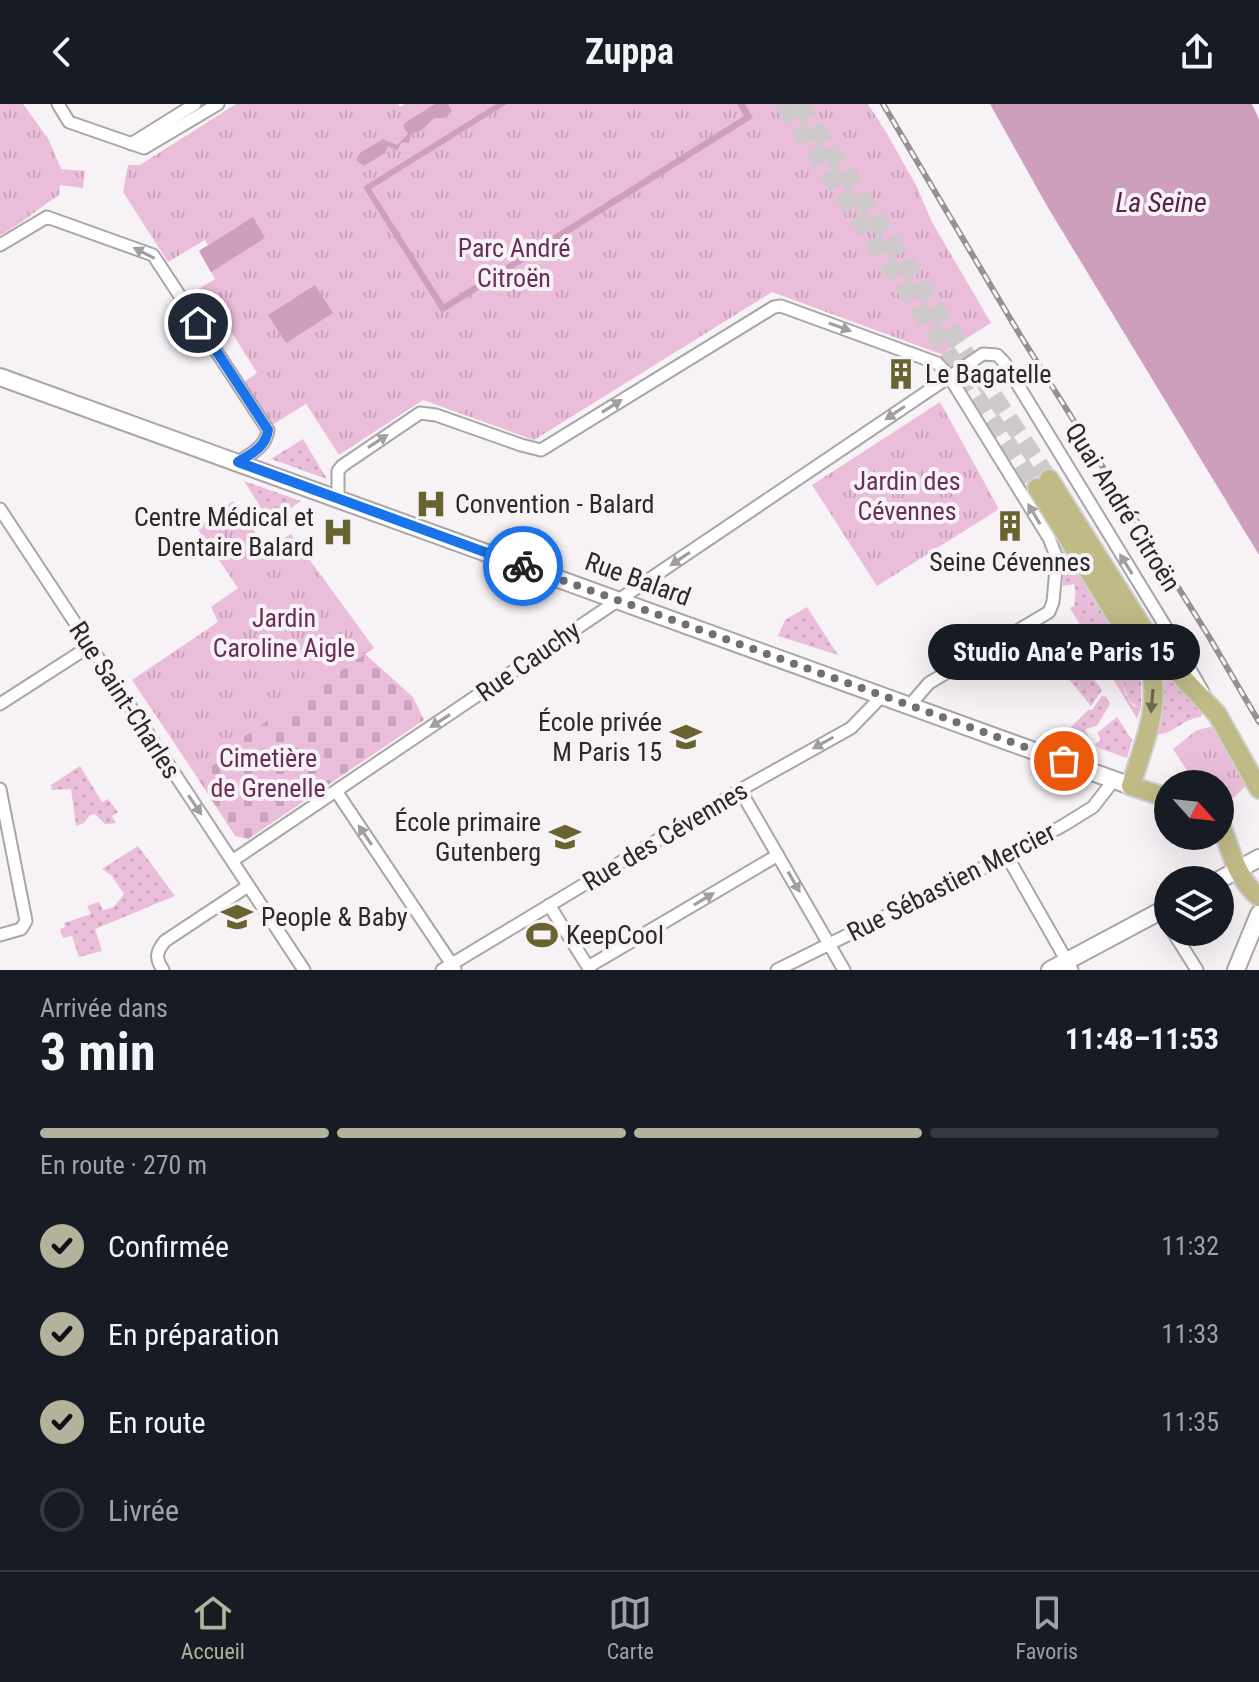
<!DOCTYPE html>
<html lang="fr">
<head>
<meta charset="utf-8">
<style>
  :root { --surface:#171b24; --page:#242831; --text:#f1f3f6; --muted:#9ea1a6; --line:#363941; --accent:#b3b29c }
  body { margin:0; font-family:"Roboto Condensed",sans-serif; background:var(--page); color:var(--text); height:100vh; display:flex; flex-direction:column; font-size:30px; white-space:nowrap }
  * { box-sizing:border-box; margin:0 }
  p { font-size:26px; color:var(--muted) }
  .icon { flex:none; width:44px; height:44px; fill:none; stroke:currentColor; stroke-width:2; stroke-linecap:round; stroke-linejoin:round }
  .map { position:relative; height:866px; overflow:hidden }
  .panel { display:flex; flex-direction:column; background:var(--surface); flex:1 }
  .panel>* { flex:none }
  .needle { width:52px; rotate:117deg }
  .buttons { position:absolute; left:1154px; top:666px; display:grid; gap:16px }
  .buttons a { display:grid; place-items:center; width:80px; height:80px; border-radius:50%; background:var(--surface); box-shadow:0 8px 32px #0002; font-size:40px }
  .pin { position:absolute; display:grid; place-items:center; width:68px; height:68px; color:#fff; margin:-34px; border:4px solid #fff; border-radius:50%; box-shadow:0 2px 8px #0007 }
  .courier { position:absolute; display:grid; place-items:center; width:80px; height:80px; margin:-40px; border:6px solid #1a73e8; border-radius:50%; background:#fff; color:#222; box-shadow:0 2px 10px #0007 }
  .bubble { position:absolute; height:56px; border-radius:28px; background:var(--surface); box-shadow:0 8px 32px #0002; font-size:26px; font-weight:700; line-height:56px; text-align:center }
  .head em { font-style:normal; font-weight:700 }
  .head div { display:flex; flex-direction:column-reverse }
  .head { display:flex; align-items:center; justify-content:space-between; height:136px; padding:0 40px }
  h1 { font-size:52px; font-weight:700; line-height:60px }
  .bar { display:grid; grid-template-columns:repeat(4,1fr); gap:12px 8px; align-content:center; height:96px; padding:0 40px }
  .bar i { height:10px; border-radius:6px; background:var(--line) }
  .bar .on { background:var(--accent) }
  .bar p { grid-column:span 4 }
  ol { padding:0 40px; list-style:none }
  li { display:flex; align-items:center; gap:24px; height:88px }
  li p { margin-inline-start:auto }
  li .icon { padding:8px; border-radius:50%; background:var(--accent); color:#111; stroke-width:4 }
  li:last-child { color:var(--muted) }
  li i { width:44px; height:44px; border:4px solid var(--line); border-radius:50% }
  header { display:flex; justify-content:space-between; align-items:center; height:104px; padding:0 40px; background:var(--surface); font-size:36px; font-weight:700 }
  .tabs { display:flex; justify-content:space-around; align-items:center; height:112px; border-top:2px solid var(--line); background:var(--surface); font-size:22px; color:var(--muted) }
  .tabs a { display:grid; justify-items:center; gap:4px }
  .tabs .on { color:var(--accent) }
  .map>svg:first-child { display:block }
  .grass { fill:url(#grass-dots) }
  .forest { fill:url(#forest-firs) }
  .cemetery { fill:url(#cemetery-stones) }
  .park { fill:url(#park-tufts) }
  .water { fill:#ce9fbd }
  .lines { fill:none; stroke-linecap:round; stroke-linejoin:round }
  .primary-tunnel { stroke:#cecacc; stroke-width:18; stroke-dasharray:18 9; stroke-linecap:butt }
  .street-casing { stroke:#aaa5a8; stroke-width:15 }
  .secondary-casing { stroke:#aaa5a8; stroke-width:20 }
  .primary-casing { stroke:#d0d0d0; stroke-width:22 }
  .street { stroke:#fff; stroke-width:11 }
  .secondary { stroke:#fff; stroke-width:16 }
  .primary { stroke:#c0ba87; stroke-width:18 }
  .rail-casing { stroke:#959193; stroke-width:6 }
  .rail { stroke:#f7f2f5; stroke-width:3; stroke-dasharray:9; stroke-linecap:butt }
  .oneway { fill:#a09f9f }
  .oneway2 { fill:#6e6a54 }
  .done { stroke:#726f71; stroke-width:8; stroke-dasharray:0 14.4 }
  .route { stroke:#1a73e8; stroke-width:10 }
  .labels { text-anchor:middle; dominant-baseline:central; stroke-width:8; stroke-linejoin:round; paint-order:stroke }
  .park-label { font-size:26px; fill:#692f57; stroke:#f7f2f5 }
  .poi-label { font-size:26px; fill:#2b292a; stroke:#f7f2f5; text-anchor:start }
  .street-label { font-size:26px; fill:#2b292a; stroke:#f7f2f5 }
  .water-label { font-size:28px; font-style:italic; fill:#592149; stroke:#f7f2f5 }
</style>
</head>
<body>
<header><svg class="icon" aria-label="back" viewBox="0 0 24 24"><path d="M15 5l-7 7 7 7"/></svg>Zuppa<svg class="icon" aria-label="share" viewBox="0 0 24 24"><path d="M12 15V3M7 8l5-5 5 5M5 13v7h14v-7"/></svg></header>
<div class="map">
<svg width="1259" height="866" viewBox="0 0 1259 866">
  <defs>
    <pattern id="grass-dots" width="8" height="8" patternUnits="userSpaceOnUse" patternTransform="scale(2)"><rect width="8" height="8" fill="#eabeda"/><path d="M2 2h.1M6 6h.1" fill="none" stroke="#c9a3bb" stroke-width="1.8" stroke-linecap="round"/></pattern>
    <pattern id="forest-firs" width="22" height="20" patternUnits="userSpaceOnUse" patternTransform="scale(2)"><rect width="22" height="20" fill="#eabeda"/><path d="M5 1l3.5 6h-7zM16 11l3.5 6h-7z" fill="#c9a3bb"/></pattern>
    <pattern id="cemetery-stones" width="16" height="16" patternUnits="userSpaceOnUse" patternTransform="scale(2)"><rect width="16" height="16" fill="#eabeda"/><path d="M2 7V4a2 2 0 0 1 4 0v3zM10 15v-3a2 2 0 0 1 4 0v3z" fill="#c9a3bb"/></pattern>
    <pattern id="park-tufts" width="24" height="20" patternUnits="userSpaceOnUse" patternTransform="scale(2)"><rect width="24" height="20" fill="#eabeda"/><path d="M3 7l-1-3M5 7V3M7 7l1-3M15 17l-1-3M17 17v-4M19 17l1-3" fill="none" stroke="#c9a3bb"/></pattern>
  </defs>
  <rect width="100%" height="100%" fill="#f7f2f5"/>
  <path class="grass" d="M 303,335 L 327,375 L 271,355 Z
    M 244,377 L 301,397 L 270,418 Z
    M 1063,446 L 1072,461 L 1075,461 L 1137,561 L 1141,578 L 1141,604 C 1126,599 1127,587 1121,574 C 1109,549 1089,529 1076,504 C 1072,496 1078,490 1074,480 L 1063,482 Z
    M 807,503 L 838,551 L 778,532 L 785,516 Z
    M 1084,562 L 1102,586 L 1091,602 L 1067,573 Z
    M 1159,563 L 1203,606 L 1201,613 C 1181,615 1173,632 1153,631 L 1155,564 Z
    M 1102,592 L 1106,593 L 1110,600 L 1097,622 L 1085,625 L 1092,642 L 1053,629 L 1069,625 L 1088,606 L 1092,606 Z
    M 1117,613 L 1132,636 L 1127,654 L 1099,644 L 1095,640 L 1101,636 L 1097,629 Z
    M 80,662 L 102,698 L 108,695 L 118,708 L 112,712 L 116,719 L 105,720 L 95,710 L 90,711 L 84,719 L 76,722 L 71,685 L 52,686 L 51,681 Z
    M 138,742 L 175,792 L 95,825 L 102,847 L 79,853 L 72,832 L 63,834 L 60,825 L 65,823 L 64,819 L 91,810 L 87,802 L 99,798 L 103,806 L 114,803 L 124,790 L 111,771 L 102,765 Z"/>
  <path class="forest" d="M 1075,501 L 1122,576 L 1126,591 L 1133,602 L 1141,604 L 1137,615 L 1070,504 Z"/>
  <path class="cemetery" d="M 365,550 L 413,593 L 424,616 L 248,735 L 235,732 L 193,667 Z"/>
  <path class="park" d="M 0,0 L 23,0 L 49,36 L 61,65 L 85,67 L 83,84 L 60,81 L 59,91 C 36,106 22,120 0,131 Z
    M 236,0 L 398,0 L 400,3 L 404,0 L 868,0 L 886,28 L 917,83 L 932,118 L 991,219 L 948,246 L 946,252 L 772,188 L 534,336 L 423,296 L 339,351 L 306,300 L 272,321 L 244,278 L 257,269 L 228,222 L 214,230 L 189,191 L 215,175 L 199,147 L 208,141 L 205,136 L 168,158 L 123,88 L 128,61 L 140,61 Z
    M 940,298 L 999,405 L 877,482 L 812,381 Z
    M 233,397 L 267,445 L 291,430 L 374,544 L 193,667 L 132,576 L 218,518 L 211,503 L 238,484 L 197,424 Z
    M 1214,622 L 1249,679 L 1233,694 L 1220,689 L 1220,680 L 1196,680 L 1173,645 L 1197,626 Z"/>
  <path class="water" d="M 435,0 L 448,0 L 452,7 L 444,14 L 434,14 L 422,26 L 411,30 L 409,39 L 402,38 L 397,47 L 388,42 L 385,49 L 364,62 L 356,56 L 360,49 L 383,35 L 397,41 L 408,30 L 403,22 L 406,18 Z
    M 496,0 L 507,0 L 371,85 L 444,200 L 744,12 L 737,0 L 745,0 L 753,14 L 442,209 L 363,83 Z
    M 990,0 L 1252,0 L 1259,15 L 1259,451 L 1047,102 Z
    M 253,113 L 265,134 L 211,168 L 199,147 Z
    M 315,181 L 333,209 L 286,239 L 268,211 Z"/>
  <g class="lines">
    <path class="primary-tunnel" d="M 783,0 L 1037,384
      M 799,0 L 1049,375"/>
    <defs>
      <path id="street" d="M 58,0 L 69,18 L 144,44 L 218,0
        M 131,40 L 195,0
        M 0,141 L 47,113 L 153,151 L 268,326 C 266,343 251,350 238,358
        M 338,395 L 338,367 L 342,362 L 420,309 L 436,311 L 521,341 L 541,346 L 774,203 L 781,202 L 937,259 L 949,272 L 1049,434 L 1057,454 L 1053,498 L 1049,508 L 929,579 L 910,601
        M 0,405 L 304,866
        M 0,600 L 90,542
        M 0,685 L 26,817 L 21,825 L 0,831
        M 740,686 L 844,866
        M 336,687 L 455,865
        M 1007,752 L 1072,866
        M 232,757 L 983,250 L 997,251 L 1004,258 L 1164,520 L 1203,588
        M 549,801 L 590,866
        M 1173,828 L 1197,866
        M 588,863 L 778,751
        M 163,866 C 155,854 156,848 165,837 L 248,782
        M 442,866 L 749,681 L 851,624 L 883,591
        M 777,866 L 1007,752 L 1064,721 L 1093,703 L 1114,676"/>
      <path id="secondary" d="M 0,273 L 1131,682
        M 1219,776 L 1259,754
        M 1050,866 L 1168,803
        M 1236,866 L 1259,810"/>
      <path id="primary" d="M 1049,375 L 1158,548 L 1217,610 L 1259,685
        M 1037,384 L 1150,566 C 1162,603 1141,646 1131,682 L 1168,694
        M 1220,718 C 1230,744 1236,774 1259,793"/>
    </defs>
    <use href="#street" class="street-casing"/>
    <use href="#secondary" class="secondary-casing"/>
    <use href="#primary" class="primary-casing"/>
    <use href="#street" class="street"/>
    <use href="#secondary" class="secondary"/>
    <use href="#primary" class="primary"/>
    <defs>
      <path id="rail" d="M 883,0 L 1020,231 L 1208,531 L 1259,618"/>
    </defs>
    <use href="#rail" class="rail-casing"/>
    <use href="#rail" class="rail"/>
  </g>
  <defs><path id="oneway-solid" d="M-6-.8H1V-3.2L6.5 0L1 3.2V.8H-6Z" transform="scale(2)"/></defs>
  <g class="oneway">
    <use href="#oneway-solid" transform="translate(144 149) rotate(-153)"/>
    <use href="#oneway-solid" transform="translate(840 223) rotate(20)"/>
    <use href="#oneway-solid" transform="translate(612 302) rotate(-32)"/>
    <use href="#oneway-solid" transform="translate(895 309) rotate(146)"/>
    <use href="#oneway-solid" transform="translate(378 337) rotate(-33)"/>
    <use href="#oneway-solid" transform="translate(1034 410) rotate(-121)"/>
    <use href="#oneway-solid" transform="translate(680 455) rotate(146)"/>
    <use href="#oneway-solid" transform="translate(1126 460) rotate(-122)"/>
    <use href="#oneway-solid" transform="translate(440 617) rotate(147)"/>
    <use href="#oneway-solid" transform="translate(823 639) rotate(151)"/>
    <use href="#oneway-solid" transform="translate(195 701) rotate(56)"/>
    <use href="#oneway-solid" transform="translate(365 731) rotate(-124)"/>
    <use href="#oneway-solid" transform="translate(794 778) rotate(60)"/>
    <use href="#oneway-solid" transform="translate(704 795) rotate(-31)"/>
  </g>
  <use class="oneway2" href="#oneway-solid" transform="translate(1152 597) rotate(95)"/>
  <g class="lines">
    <path class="done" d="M 523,462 L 1064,657"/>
    <path class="route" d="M 198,219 L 268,326 C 266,343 251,350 238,358 L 523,462"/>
  </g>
  <defs>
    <symbol id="building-bare" viewBox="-9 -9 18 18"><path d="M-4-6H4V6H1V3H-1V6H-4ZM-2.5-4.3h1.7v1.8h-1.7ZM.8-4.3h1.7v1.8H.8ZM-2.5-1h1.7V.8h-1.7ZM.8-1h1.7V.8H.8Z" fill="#68632f" stroke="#f7f2f5" stroke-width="2.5" paint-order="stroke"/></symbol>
    <symbol id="hospital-bare" viewBox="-9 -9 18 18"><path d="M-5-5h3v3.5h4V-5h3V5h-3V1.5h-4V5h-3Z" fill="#68632f" stroke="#f7f2f5" stroke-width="2.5" paint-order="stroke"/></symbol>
    <symbol id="school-bare" viewBox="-9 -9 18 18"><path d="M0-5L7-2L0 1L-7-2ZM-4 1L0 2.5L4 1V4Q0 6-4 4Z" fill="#68632f" stroke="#f7f2f5" stroke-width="2.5" paint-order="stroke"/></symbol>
    <symbol id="stadium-bare" viewBox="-9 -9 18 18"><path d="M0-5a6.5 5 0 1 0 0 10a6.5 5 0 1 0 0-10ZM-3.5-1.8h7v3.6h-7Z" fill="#68632f" stroke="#f7f2f5" stroke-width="2.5" paint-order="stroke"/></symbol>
  </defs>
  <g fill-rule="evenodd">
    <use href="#building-bare" x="879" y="248" width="44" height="44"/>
    <use href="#hospital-bare" x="409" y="378" width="44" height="44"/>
    <use href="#building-bare" x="988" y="400" width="44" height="44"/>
    <use href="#hospital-bare" x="316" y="406" width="44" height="44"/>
    <use href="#school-bare" x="664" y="611" width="44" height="44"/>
    <use href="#school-bare" x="543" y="711" width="44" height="44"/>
    <use href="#school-bare" x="215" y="791" width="44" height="44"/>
    <use href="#stadium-bare" x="520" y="809" width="44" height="44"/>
  </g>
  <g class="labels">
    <g class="park-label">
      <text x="514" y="144">Parc André<tspan x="514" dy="30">Citroën</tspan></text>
      <text x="907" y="377">Jardin des<tspan x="907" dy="30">Cévennes</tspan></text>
      <text x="284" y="514">Jardin<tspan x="284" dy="30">Caroline Aigle</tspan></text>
      <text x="268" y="654">Cimetière<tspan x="268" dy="30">de Grenelle</tspan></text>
    </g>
    <g class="poi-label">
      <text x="925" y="270">Le Bagatelle</text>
      <text x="455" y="400">Convention - Balard</text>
      <text x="314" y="413" text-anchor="end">Centre Médical et<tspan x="314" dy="30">Dentaire Balard</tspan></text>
      <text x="1010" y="458" text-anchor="middle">Seine Cévennes</text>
      <text x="662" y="618" text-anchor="end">École privée<tspan x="662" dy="30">M Paris 15</tspan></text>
      <text x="541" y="718" text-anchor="end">École primaire<tspan x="541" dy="30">Gutenberg</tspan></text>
      <text x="261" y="813">People &amp; Baby</text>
      <text x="566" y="831">KeepCool</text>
    </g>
    <g class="street-label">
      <text transform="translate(1123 403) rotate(58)">Quai André Citroën</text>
      <text transform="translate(638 475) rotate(20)">Rue Balard</text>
      <text transform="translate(528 557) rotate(-35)">Rue Cauchy</text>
      <text transform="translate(125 596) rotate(57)">Rue Saint-Charles</text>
      <text transform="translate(665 732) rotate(-31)">Rue des Cévennes</text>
      <text transform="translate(951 778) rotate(-27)">Rue Sébastien Mercier</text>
    </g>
    <g class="water-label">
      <text x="1161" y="98">La Seine</text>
    </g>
  </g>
</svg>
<div class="buttons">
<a><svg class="needle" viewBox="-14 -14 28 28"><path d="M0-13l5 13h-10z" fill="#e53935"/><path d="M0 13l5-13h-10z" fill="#9ea1a6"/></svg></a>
<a><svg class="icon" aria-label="layers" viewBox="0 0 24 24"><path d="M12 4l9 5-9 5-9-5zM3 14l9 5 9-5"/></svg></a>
</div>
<div class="pin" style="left:1064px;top:657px;background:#ea580c"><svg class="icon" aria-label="bag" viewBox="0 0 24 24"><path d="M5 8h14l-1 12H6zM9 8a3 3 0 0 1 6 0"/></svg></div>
<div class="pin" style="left:198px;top:219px;background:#1f2937"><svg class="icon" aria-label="home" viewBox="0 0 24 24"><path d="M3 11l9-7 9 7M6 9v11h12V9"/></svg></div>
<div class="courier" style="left:523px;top:462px"><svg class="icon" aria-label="bike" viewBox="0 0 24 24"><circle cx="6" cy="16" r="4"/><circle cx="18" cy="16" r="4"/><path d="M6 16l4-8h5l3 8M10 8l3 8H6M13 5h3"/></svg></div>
<div class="bubble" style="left:928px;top:520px;width:272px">Studio Ana’e Paris 15</div>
</div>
<section class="panel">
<div class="head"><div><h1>3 min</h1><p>Arrivée dans</p></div><em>11:48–11:53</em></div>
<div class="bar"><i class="on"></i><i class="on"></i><i class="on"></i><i></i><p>En route · 270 m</p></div>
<ol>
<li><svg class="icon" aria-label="check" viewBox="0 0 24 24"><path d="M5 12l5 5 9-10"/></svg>Confirmée<p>11:32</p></li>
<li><svg class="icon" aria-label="check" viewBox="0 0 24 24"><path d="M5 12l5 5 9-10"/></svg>En préparation<p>11:33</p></li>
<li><svg class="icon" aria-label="check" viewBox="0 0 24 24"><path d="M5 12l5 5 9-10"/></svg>En route<p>11:35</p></li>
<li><i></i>Livrée</li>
</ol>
</section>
<nav class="tabs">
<a class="on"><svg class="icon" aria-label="home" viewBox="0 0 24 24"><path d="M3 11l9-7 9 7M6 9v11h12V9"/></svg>Accueil</a>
<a><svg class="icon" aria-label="map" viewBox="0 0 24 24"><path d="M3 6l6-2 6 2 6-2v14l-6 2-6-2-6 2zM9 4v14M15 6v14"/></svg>Carte</a>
<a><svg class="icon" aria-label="saved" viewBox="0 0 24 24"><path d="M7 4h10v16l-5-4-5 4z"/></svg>Favoris</a>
</nav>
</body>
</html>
